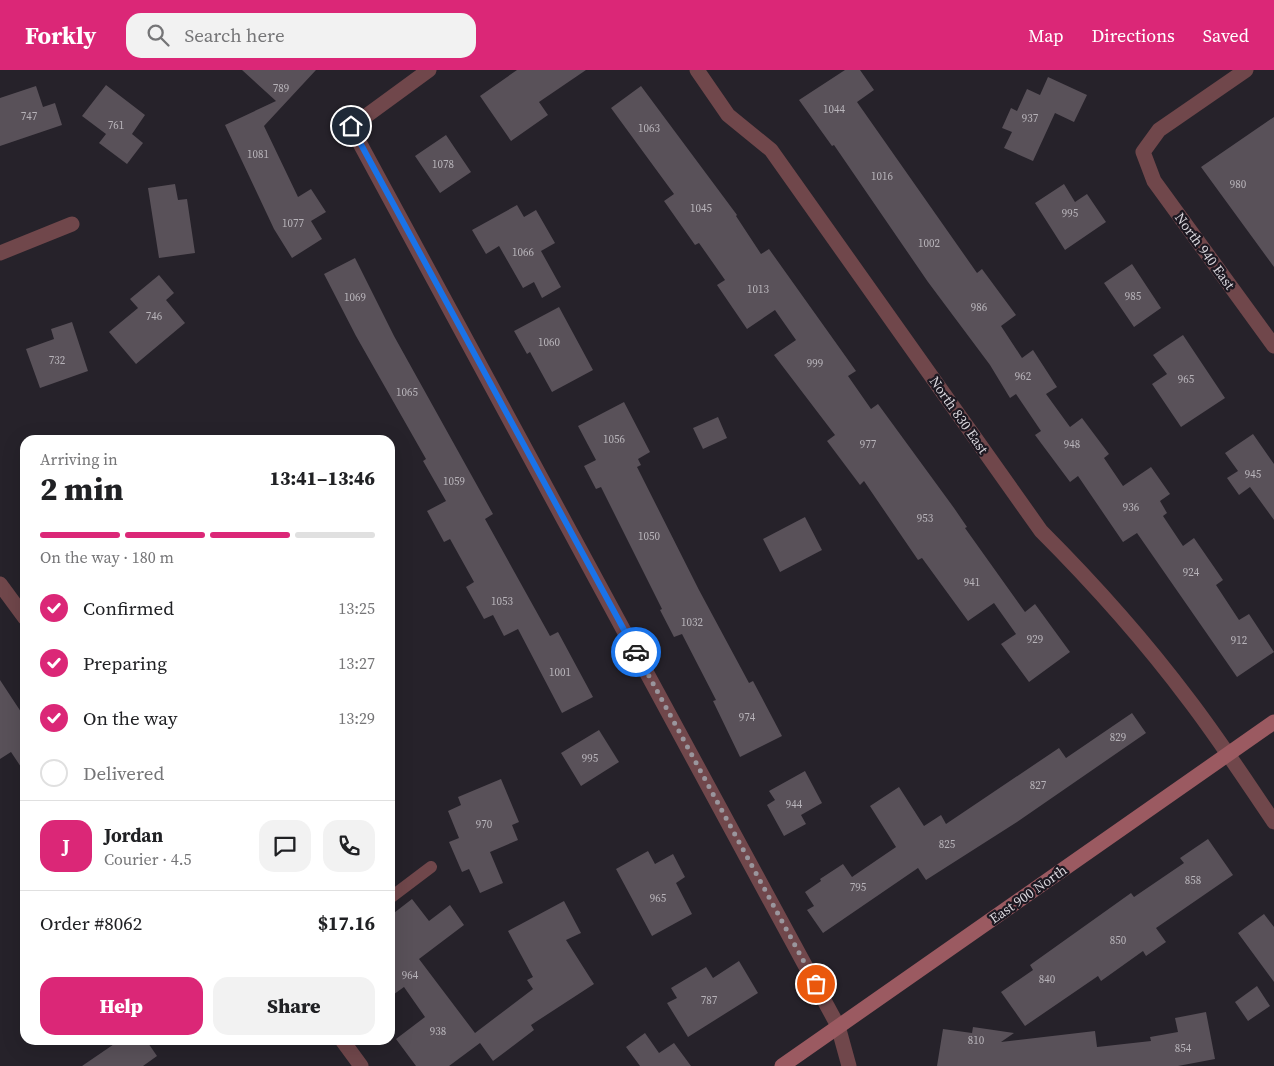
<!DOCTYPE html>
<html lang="en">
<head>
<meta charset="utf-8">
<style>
  :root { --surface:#fff; --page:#f2f2f2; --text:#202124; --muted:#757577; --line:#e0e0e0; --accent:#db2777 }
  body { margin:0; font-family:"Source Serif 4",serif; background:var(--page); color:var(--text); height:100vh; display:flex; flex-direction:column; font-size:19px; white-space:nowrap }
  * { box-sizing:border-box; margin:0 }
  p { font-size:16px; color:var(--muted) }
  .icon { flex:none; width:28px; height:28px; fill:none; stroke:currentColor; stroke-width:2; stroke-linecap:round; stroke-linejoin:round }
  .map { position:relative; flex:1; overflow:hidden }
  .details { position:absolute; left:20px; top:365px; width:375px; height:610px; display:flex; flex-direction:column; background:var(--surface); border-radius:15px; box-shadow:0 5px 20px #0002 }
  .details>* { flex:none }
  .pin { position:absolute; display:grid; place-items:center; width:42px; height:42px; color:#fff; margin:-21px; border:2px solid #fff; border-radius:50%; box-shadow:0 1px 5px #0007 }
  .courier { position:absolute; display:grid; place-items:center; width:50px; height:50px; margin:-25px; border:4px solid #1a73e8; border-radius:50%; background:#fff; color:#222; box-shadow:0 1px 6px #0007 }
  .overview em { font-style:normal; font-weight:800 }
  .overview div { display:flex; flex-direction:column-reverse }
  .overview { display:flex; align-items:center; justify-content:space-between; height:85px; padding:0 20px }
  h1 { font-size:32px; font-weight:800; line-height:38px }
  .bar { display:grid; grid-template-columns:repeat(4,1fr); gap:8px 5px; align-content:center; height:60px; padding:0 20px }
  .bar i { height:6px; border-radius:4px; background:var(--line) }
  .bar .on { background:var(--accent) }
  .bar p { grid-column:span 4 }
  .line { display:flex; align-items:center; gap:12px; padding:0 20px; border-top:1px solid var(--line) }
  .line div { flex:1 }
  .round { display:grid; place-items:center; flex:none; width:52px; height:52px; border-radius:15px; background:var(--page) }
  ol { padding:0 20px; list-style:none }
  li { display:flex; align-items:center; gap:15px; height:55px }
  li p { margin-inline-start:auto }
  li .icon { padding:5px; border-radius:50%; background:var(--accent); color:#fff; stroke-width:4 }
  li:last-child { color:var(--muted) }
  li i { width:28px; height:28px; border:2px solid var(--line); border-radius:50% }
  .button { display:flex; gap:10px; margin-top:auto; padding:10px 20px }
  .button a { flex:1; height:58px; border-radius:15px; background:var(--accent); color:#fff; font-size:20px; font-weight:800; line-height:58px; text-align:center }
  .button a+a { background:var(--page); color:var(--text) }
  header { display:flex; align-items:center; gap:30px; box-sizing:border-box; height:70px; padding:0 25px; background:var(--accent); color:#fff }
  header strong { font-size:24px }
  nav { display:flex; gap:28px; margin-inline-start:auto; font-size:18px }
  .search { width:350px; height:45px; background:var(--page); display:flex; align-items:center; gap:12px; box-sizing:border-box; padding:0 18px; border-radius:15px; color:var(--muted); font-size:19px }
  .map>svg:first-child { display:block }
  .building { fill:#595159 }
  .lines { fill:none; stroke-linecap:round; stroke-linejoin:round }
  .lane { stroke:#70474b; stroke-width:12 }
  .street { stroke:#70474b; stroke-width:15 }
  .secondary { stroke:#9b5a61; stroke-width:15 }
  .done { stroke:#9a969d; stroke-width:5; stroke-dasharray:0 9 }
  .route { stroke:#1a73e8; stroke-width:6 }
  .labels { text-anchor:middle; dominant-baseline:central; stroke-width:4.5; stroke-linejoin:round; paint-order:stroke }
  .number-label { font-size:11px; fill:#b8b4ba }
  .street-label { font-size:14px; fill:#d8d5db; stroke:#1c1821 }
</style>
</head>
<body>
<header>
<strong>Forkly</strong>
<div class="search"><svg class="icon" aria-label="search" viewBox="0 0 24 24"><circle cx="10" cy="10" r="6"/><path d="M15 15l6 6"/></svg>Search here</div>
<nav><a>Map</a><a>Directions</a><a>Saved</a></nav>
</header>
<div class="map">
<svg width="1274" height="996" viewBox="0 0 1274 996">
  <rect width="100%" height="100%" fill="#26222a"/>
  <path class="building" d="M 242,0 L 316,0 L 264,56 L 298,127 L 311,119 L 326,142 L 311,151 L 322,169 L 292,188 L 274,159 L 225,55 L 276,31 Z
    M 517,0 L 586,0 L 539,32 L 548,45 L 511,71 L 480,26 Z
    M 845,0 L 860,0 L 874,20 L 857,32 L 977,203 L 982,199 L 1016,245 L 1001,256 L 1022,288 L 1033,280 L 1057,317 L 1046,324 L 1070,357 L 1082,348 L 1109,384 L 1104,388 L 1123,416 L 1151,397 L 1170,424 L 1160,431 L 1167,443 L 1163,446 L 1183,476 L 1194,468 L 1223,510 L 1216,515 L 1239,550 L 1249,544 L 1274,582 L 1237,607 L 1137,463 L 1123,472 L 1078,406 L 1070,412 L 1035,365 L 1041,361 L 1016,324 L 1010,328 L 990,295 L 928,212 L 834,75 L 832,76 L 799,30 Z
    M 1048,7 L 1087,25 L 1074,52 L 1055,43 L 1033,91 L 1004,78 L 1012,62 L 1002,58 L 1011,38 L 1017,41 L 1027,19 L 1040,25 Z
    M 106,15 L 145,45 L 132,64 L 143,73 L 127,94 L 99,73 L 106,64 L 82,46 Z
    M 36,16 L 43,37 L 55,33 L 62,55 L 0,76 L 0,28 Z
    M 641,16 L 737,145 L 736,146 L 761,184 L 769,179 L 856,301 L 848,306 L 871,339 L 878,334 L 954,438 L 967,457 L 965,458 L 1025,542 L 1035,534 L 1070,582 L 1029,612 L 1001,574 L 1016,564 L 994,533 L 968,551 L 922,488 L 918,490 L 864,411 L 860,415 L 827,371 L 835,365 L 774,285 L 796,270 L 775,240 L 747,259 L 717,215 L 725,210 L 699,173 L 695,175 L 664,131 L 674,124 L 611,38 Z
    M 1274,47 L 1274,197 L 1201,97 Z
    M 446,65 L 471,102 L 440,123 L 415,86 Z
    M 175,114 L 178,130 L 187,129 L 195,183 L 159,188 L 148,118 Z
    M 1064,114 L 1075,132 L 1087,124 L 1106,152 L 1065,180 L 1035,133 Z
    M 517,135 L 524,147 L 536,140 L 555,173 L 541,181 L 561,217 L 542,228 L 534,212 L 523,218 L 499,176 L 486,184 L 472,160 Z
    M 355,188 L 394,266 L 493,444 L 485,449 L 550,566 L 558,562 L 593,627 L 562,643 L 518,559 L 504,566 L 493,545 L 484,549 L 466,517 L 474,512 L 450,469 L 444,472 L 427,441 L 446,431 L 423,391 L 426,389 L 356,266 L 324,204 Z
    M 1132,194 L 1161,238 L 1134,257 L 1104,213 Z
    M 159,205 L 174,223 L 166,230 L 185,253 L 136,294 L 109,262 L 138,238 L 130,229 Z
    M 559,237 L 593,300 L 552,322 L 530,282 L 527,284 L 514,261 Z
    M 72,252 L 88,301 L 40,318 L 26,279 L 54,269 L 51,259 Z
    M 1183,265 L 1225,328 L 1181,357 L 1152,314 L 1167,304 L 1153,285 Z
    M 624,332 L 650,382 L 638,389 L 641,395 L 637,397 L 699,520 L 749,613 L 753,611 L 782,666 L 740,687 L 713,631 L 716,630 L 682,564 L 674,567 L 660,540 L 662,539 L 601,417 L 596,419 L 584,396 L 596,390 L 578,356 Z
    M 718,347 L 727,368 L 703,379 L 693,358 Z
    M 1253,364 L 1274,394 L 1274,450 L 1250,417 L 1239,425 L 1227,408 L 1238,401 L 1225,383 Z
    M 805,447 L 822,480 L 780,502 L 763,469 Z
    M 0,610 L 25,648 L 25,703 L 11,682 L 0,689 Z
    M 1132,643 L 1146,663 L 1017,752 L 926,810 L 918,798 L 823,863 L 807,840 L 814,836 L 805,822 L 821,811 L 820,809 L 843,794 L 852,807 L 896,777 L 870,736 L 899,717 L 924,756 L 941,745 L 946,754 L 1059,678 L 1066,688 Z
    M 599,660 L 619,692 L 581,716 L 561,683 Z
    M 805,701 L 822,733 L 801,745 L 806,754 L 784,766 L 767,735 L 775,730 L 769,721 Z
    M 501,709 L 519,752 L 512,755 L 518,770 L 490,782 L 503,813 L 480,823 L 469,799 L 462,802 L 449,772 L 459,768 L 448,741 L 461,735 L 458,727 Z
    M 1208,769 L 1233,805 L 1156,858 L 1166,872 L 1146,886 L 1143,881 L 1101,911 L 1098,906 L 1025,956 L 1001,922 L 1033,900 L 1030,895 L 1131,823 L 1134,827 L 1184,793 L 1180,788 Z
    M 648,781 L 655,794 L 673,784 L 685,807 L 676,813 L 692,844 L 652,866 L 616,799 Z
    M 412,829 L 429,851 L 450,835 L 464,855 L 419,889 L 475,963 L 533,919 L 527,910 L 533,907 L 508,861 L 564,831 L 581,863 L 566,870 L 594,914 L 531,955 L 534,960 L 493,991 L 480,973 L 449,996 L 416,996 L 396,969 L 425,947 L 404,917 L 390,927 L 390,846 Z
    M 1264,844 L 1274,857 L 1274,912 L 1238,863 Z
    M 739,891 L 758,923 L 688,967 L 667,933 L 677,928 L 671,918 L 706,897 L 713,908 Z
    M 1257,916 L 1270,936 L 1248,951 L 1235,932 Z
    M 1206,942 L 1215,989 L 1178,996 L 937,996 L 943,959 L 972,963 L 973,957 L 1014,963 L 1001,972 L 1095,961 L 1097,977 L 1151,971 L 1150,967 L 1178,962 L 1175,948 Z
    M 645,963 L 659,983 L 674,973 L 691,996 L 640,996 L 626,977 Z
    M 120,970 L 146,970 L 157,986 L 143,996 L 82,996 Z"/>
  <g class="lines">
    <path class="lane" d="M 390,828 L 431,797"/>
    <path class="street" d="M 429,0 L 351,57 L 825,932 L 838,956 L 849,996
      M 697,0 L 728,45 L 771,80 L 1041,461 C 1094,514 1144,570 1189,630 C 1219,669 1246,711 1274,752
      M 1246,0 L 1159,60 L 1143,82 L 1154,111 L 1274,276
      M 0,183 L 72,154
      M 0,514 L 25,548
      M 342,970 L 361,996"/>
    <path class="secondary" d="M 782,996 L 1274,652"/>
  </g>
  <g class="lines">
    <path class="done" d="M 636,582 L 816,914"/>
    <path class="route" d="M 351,56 L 636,582"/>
  </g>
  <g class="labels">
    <g class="number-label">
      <text x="281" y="18">789</text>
      <text x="834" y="39">1044</text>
      <text x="29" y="46">747</text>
      <text x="1030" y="48">937</text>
      <text x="116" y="55">761</text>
      <text x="649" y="58">1063</text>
      <text x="258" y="84">1081</text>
      <text x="443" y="94">1078</text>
      <text x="882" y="106">1016</text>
      <text x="1238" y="114">980</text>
      <text x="701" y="138">1045</text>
      <text x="1070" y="143">995</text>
      <text x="293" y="153">1077</text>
      <text x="929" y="173">1002</text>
      <text x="523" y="182">1066</text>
      <text x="758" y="219">1013</text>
      <text x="1133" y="226">985</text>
      <text x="355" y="227">1069</text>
      <text x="979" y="237">986</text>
      <text x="154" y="246">746</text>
      <text x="549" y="272">1060</text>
      <text x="57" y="290">732</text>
      <text x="815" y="293">999</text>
      <text x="1023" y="306">962</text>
      <text x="1186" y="309">965</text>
      <text x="407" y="322">1065</text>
      <text x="614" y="369">1056</text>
      <text x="868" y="374">977</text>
      <text x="1072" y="374">948</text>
      <text x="1253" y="404">945</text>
      <text x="454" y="411">1059</text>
      <text x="1131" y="437">936</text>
      <text x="925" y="448">953</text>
      <text x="649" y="466">1050</text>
      <text x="1191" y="502">924</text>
      <text x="972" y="512">941</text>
      <text x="502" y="531">1053</text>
      <text x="692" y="552">1032</text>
      <text x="1035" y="569">929</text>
      <text x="1239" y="570">912</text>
      <text x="560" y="602">1001</text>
      <text x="747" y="647">974</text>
      <text x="1118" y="667">829</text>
      <text x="590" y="688">995</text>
      <text x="1038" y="715">827</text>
      <text x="794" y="734">944</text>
      <text x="484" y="754">970</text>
      <text x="947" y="774">825</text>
      <text x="1193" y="810">858</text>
      <text x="858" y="817">795</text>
      <text x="658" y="828">965</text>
      <text x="1118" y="870">850</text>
      <text x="410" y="905">964</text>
      <text x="1047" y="909">840</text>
      <text x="709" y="930">787</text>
      <text x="438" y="961">938</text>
      <text x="976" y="970">810</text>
      <text x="1183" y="978">854</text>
    </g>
    <g class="street-label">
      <text transform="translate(1205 181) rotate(54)">North 940 East</text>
      <text transform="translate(959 345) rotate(55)">North 830 East</text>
      <text transform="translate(1028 824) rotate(-35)">East 900 North</text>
    </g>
  </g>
</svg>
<div class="pin" style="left:816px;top:914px;background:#ea580c"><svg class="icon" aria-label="bag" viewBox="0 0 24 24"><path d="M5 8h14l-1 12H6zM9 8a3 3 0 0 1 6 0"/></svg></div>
<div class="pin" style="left:351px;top:56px;background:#1f2937"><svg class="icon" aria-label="home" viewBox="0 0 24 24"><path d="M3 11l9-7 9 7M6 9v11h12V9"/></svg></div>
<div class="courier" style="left:636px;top:582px"><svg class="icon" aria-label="car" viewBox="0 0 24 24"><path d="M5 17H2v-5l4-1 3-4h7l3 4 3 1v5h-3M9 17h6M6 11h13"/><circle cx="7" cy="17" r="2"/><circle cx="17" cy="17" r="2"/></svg></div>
<section class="details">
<div class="overview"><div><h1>2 min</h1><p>Arriving in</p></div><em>13:41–13:46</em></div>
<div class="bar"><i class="on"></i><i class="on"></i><i class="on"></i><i></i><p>On the way · 180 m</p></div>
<ol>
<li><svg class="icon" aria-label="check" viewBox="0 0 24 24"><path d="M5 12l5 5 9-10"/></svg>Confirmed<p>13:25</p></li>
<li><svg class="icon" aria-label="check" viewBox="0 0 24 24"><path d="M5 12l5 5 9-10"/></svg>Preparing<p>13:27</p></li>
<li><svg class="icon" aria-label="check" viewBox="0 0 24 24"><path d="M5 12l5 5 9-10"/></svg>On the way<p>13:29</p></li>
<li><i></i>Delivered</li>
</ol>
<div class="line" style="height:90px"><b class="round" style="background:var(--accent);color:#fff">J</b><div><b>Jordan</b><p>Courier · 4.5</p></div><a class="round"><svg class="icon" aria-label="chat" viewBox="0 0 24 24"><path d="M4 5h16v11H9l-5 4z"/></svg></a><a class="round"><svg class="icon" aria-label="phone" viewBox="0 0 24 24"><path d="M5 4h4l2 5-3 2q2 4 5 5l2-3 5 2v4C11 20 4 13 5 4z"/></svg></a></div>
<div class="line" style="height:65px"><div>Order #8062</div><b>$17.16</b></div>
<div class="button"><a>Help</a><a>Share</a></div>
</section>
</div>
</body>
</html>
